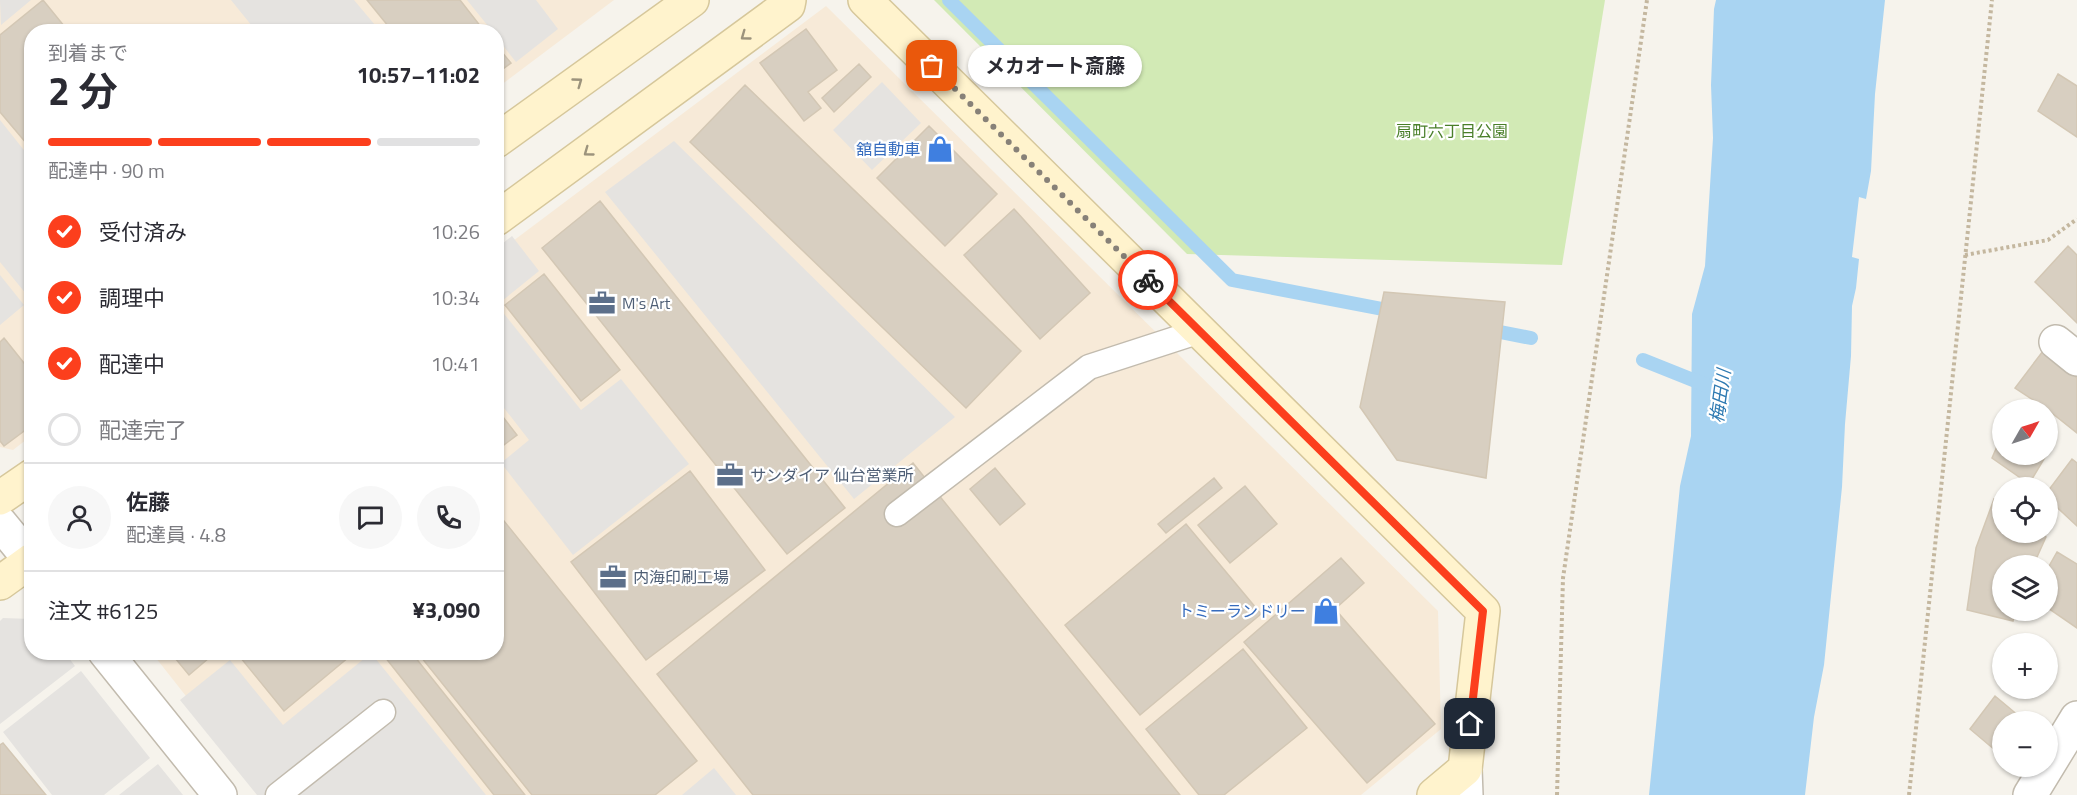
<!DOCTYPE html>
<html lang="ja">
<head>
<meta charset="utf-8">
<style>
  :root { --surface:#fff; --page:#f7f7f7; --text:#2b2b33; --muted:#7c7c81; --line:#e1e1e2; --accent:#fc3f1d }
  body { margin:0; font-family:"Titillium Web","Noto Sans JP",sans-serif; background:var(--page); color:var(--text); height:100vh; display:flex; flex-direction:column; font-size:22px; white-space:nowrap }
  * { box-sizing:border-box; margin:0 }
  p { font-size:20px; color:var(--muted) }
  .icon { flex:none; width:33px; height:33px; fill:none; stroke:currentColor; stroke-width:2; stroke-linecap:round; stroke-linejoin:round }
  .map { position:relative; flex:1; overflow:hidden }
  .drawer { position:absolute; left:24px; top:24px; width:480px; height:636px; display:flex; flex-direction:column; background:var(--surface); border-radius:24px; box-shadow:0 2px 4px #0004 }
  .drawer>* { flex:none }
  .needle { width:39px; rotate:51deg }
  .controls { position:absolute; left:1992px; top:399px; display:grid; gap:12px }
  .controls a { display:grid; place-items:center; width:66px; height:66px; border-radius:50%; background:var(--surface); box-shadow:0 2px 4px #0004; font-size:30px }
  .pin { position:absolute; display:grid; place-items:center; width:51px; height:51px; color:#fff; margin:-26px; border-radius:12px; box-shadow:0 3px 9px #0006 }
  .courier { position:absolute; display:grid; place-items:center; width:60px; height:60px; margin:-30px; border:4px solid #fc3f1d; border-radius:50%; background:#fff; color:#222; box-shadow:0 2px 8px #0007 }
  .bubble { position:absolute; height:42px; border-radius:21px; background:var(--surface); box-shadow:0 2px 4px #0004; font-size:20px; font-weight:700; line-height:42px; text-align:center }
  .head em { font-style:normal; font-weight:700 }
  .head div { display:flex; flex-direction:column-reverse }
  .head { display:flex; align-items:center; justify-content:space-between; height:102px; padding:0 24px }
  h1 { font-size:39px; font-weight:700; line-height:45px }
  .bar { display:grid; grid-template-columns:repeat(4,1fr); gap:9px 6px; align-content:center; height:72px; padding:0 24px }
  .bar i { height:8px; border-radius:4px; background:var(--line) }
  .bar .on { background:var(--accent) }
  .bar p { grid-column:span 4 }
  .line { display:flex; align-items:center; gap:15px; padding:0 24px; border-top:2px solid var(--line) }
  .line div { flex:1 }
  .round { display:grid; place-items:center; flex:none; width:63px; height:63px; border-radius:32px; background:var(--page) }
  ol { padding:0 24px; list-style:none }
  li { display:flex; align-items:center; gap:18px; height:66px }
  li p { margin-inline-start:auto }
  li .icon { padding:6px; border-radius:50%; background:var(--accent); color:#fff; stroke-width:4 }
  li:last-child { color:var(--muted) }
  li i { width:33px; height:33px; border:3px solid var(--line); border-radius:50% }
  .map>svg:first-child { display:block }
  .commercial { fill:#f7ead8 }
  .green { fill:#d2eab5 }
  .parking { fill:#e5e3e0 }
  .water { fill:#a9d4f2 }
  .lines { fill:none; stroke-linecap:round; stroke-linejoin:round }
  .stream { stroke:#a9d4f2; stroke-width:14 }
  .building { fill:#d8cfc1; stroke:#d3c7b4; stroke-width:1.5 }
  .lane-casing { stroke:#c2bbae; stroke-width:27 }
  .street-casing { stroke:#c2bbae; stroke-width:36 }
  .secondary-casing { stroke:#d6c79b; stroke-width:36 }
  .path { stroke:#c4b79f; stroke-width:4; stroke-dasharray:3 3; stroke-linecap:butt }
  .lane { stroke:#fff; stroke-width:24 }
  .street { stroke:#fff; stroke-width:33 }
  .secondary { stroke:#fff3cd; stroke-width:33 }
  .oneway { stroke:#9c937c }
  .done { stroke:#878178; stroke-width:6; stroke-dasharray:0 10.8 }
  .route { stroke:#fc3f1d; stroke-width:8 }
  .labels { text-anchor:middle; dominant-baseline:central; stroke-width:4.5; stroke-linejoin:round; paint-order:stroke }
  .park-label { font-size:16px; fill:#4a7f2a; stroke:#fff }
  .shop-label { font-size:16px; fill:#366cbe; stroke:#fff; text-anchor:end }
  .service-label { font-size:16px; fill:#4e5e75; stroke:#fff; text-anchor:start }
  .water-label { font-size:18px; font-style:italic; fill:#2e7ab2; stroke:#fff }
</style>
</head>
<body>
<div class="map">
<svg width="2077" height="795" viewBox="0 0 2077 795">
  <rect width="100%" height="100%" fill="#f6f3ec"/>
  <path class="commercial" d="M 0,0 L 614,0 L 497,88 L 496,32 L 32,32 L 31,436 L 13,450 L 0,447 Z
    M 826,6 L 1438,611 L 1441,729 L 1361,795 L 264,795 L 152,653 L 496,652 L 497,253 Z"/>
  <path class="green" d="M 934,0 L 1605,0 L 1562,265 L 1187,254 Z"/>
  <path class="parking" d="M 0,0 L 31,0 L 1,25 Z
    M 231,0 L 354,0 L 380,31 L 256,31 Z
    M 467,0 L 536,0 L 558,29 L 516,62 L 497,38 L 496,32 L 492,31 Z
    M 882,82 L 921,123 L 872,170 L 833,130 Z
    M 0,120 L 31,159 L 31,300 L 0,262 Z
    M 674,141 L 955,417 L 854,499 L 605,192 Z
    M 512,236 L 539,271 L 497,305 L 581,410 L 621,379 L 689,464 L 573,555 L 501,463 L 529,440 L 497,399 L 497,248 Z
    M 0,275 L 24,305 L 0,325 Z
    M 3,618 L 31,619 L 32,652 L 65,653 L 75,666 L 0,724 L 0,621 Z
    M 371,653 L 486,795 L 257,795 L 180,700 L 230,660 L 283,725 Z
    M 81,671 L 150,758 L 104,795 L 52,795 L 3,732 Z
    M 158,764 L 183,795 L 119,795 Z
    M 714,768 L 736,795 L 682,795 Z"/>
  <path class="water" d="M 1716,0 L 1885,0 L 1875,94 L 1871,171 L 1866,199 L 1859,197 L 1852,257 L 1859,259 L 1856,288 L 1852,306 L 1851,356 L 1845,424 L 1842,487 L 1824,665 L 1814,717 L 1805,795 L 1649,795 L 1680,486 L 1691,436 L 1692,314 L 1705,266 L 1713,138 L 1711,85 L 1714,9 Z"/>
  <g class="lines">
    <path class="stream" d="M 949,0 L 1232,280 L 1398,312
      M 1485,329 L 1531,338
      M 1643,360 L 1708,386"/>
  </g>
  <path class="building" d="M 43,0 L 69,32 L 32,32 L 32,150 L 0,112 L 0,35 Z
    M 367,0 L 460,0 L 485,32 L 393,32 Z
    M 806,29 L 837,70 L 808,92 L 821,108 L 804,121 L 760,63 Z
    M 496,45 L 511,63 L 496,74 Z
    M 859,64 L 871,77 L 834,112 L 822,98 Z
    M 2058,74 L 2077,86 L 2077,137 L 2038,111 Z
    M 745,85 L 1021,351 L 966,408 L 690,142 Z
    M 929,126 L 997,194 L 945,246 L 877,178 Z
    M 600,201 L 845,508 L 787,554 L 542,248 Z
    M 1014,209 L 1090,293 L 1040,339 L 964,255 Z
    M 2068,246 L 2077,255 L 2077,323 L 2035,282 Z
    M 544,274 L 620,370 L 581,401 L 505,305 Z
    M 1384,292 L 1505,302 L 1486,478 L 1397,460 L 1360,407 Z
    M 4,338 L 32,373 L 32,425 L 4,446 L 0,441 L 0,342 Z
    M 2043,351 L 2077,378 L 2077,433 L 2048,410 L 2015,388 Z
    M 496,408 L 517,435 L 496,451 Z
    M 2002,435 L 2002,454 L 2047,454 L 2029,484 L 1992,458 Z
    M 2072,459 L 2077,463 L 2077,526 L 2048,499 L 2048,491 Z
    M 913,463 L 1180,795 L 753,795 L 657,674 Z
    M 995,468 L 1025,504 L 1000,525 L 970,489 Z
    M 690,471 L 765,570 L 646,660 L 571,562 Z
    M 1214,478 L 1222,488 L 1166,533 L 1158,524 Z
    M 1245,486 L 1277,524 L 1230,563 L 1198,525 Z
    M 1994,499 L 2002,505 L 2002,532 L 2040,532 L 2046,537 L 2033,566 L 2002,566 L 2002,610 L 2015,610 L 2013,621 L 1967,610 L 1976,548 Z
    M 496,511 L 697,761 L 655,795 L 532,795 L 417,652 L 496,652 Z
    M 1186,524 L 1261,614 L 1140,715 L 1065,625 Z
    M 2057,552 L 2077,564 L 2077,628 L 2048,608 L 2048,568 Z
    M 1341,558 L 1364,583 L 1335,609 L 1435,724 L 1367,783 L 1244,642 Z
    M 1243,649 L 1307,728 L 1224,795 L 1199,795 L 1146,729 Z
    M 170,652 L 216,652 L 189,675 Z
    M 236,652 L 355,652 L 284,711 Z
    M 381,652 L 411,652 L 525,795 L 494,795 Z
    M 1995,696 L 2026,722 L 2002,722 L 2002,756 L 1970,729 Z
    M 3,743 L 46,795 L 0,795 L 0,745 Z"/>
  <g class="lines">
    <defs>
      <path id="lane" d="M 897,514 L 1089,367 L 1200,331
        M 278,795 L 383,712"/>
      <path id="street" d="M 2056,342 L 2077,359
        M 0,523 L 32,562
        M 105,652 L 220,795
        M 1465,769 L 1466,795
        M 2030,795 L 2077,718"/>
      <path id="secondary" d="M 865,0 L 1483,611 L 1465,769 L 1434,795
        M 496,141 L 692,0
        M 496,219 L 788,5 L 789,0
        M 0,498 L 32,476
        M 0,583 L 32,560"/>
    </defs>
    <use href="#lane" class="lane-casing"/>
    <use href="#street" class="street-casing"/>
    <use href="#secondary" class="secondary-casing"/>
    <path class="path" d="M 1965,255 L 2048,240 L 2077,219
      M 1557,795 L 1563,578 L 1647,0
      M 1909,795 L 1992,0"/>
    <use href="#lane" class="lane"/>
    <use href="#street" class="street"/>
    <use href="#secondary" class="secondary"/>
  </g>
  <defs><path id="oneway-chevron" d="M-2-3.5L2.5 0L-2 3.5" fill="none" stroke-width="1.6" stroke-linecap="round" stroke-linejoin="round" transform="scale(1.5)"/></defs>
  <g class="oneway">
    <use href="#oneway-chevron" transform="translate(745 36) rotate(144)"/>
    <use href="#oneway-chevron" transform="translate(578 82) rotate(-36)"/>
    <use href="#oneway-chevron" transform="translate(588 152) rotate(144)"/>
  </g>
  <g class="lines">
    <path class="done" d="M 932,66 L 1148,280"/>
    <path class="route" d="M 1148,280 L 1483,611 L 1470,724"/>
  </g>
  <defs>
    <symbol id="shop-bare" viewBox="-9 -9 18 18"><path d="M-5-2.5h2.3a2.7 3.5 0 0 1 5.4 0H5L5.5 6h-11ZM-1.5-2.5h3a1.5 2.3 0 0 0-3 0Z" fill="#3f7fe0" stroke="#fff" stroke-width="2.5" paint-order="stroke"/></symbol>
    <symbol id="office-bare" viewBox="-9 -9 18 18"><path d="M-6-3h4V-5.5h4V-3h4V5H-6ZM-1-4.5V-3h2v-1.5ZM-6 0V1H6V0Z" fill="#5c6f8a" stroke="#fff" stroke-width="2.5" paint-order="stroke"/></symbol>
  </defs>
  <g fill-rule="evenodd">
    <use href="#shop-bare" x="921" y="130" width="38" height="38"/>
    <use href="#office-bare" x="583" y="284" width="38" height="38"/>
    <use href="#office-bare" x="711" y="456" width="38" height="38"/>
    <use href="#office-bare" x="594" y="558" width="38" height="38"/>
    <use href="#shop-bare" x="1307" y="592" width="38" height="38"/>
  </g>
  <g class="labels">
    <g class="park-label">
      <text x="1452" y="131">扇町六丁目公園</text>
    </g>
    <g class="shop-label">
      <text x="920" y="149">舘自動車</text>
      <text x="1306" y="611">トミーランドリー</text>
    </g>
    <g class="service-label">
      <text x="622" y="303">M's Art</text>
      <text x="750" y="475">サンダイア 仙台営業所</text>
      <text x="633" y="577">内海印刷工場</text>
    </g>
    <g class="water-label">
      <text transform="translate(1720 396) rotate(-82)">梅田川</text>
    </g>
  </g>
</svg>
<div class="controls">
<a><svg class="needle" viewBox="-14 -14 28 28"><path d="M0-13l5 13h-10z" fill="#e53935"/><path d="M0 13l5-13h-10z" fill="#7c7c81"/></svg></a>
<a><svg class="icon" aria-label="locate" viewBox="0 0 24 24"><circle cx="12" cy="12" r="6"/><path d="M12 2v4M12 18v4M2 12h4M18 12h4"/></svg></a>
<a><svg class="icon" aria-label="layers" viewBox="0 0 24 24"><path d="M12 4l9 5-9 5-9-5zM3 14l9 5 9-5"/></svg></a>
<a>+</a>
<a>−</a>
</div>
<div class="pin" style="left:932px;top:66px;background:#ea580c"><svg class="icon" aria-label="bag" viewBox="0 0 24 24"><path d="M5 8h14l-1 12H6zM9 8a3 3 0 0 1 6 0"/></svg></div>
<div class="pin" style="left:1470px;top:724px;background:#1f2937"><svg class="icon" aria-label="home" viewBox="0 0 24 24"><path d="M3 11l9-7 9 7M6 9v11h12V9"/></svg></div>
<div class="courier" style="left:1148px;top:280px"><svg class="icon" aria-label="bike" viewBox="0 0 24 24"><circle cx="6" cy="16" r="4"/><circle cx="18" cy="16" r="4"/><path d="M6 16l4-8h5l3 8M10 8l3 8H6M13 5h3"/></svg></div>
<div class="bubble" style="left:968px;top:45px;width:174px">メカオート斎藤</div>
<section class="drawer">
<div class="head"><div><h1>2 分</h1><p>到着まで</p></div><em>10:57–11:02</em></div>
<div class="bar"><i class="on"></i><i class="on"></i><i class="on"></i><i></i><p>配達中 · 90 m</p></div>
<ol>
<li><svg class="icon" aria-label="check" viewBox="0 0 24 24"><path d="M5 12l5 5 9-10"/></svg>受付済み<p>10:26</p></li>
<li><svg class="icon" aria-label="check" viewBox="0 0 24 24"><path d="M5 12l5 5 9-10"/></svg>調理中<p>10:34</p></li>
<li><svg class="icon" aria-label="check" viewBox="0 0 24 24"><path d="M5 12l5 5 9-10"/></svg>配達中<p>10:41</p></li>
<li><i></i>配達完了</li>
</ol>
<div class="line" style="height:108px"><a class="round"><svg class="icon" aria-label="person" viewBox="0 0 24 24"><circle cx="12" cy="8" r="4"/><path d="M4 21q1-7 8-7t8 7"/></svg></a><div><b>佐藤</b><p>配達員 · 4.8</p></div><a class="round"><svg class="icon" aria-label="chat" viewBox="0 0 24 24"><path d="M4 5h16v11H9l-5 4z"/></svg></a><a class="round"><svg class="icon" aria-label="phone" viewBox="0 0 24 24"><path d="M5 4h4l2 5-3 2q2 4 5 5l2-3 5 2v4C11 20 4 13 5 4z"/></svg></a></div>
<div class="line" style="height:78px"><div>注文 #6125</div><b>¥3,090</b></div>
</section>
</div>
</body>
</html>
